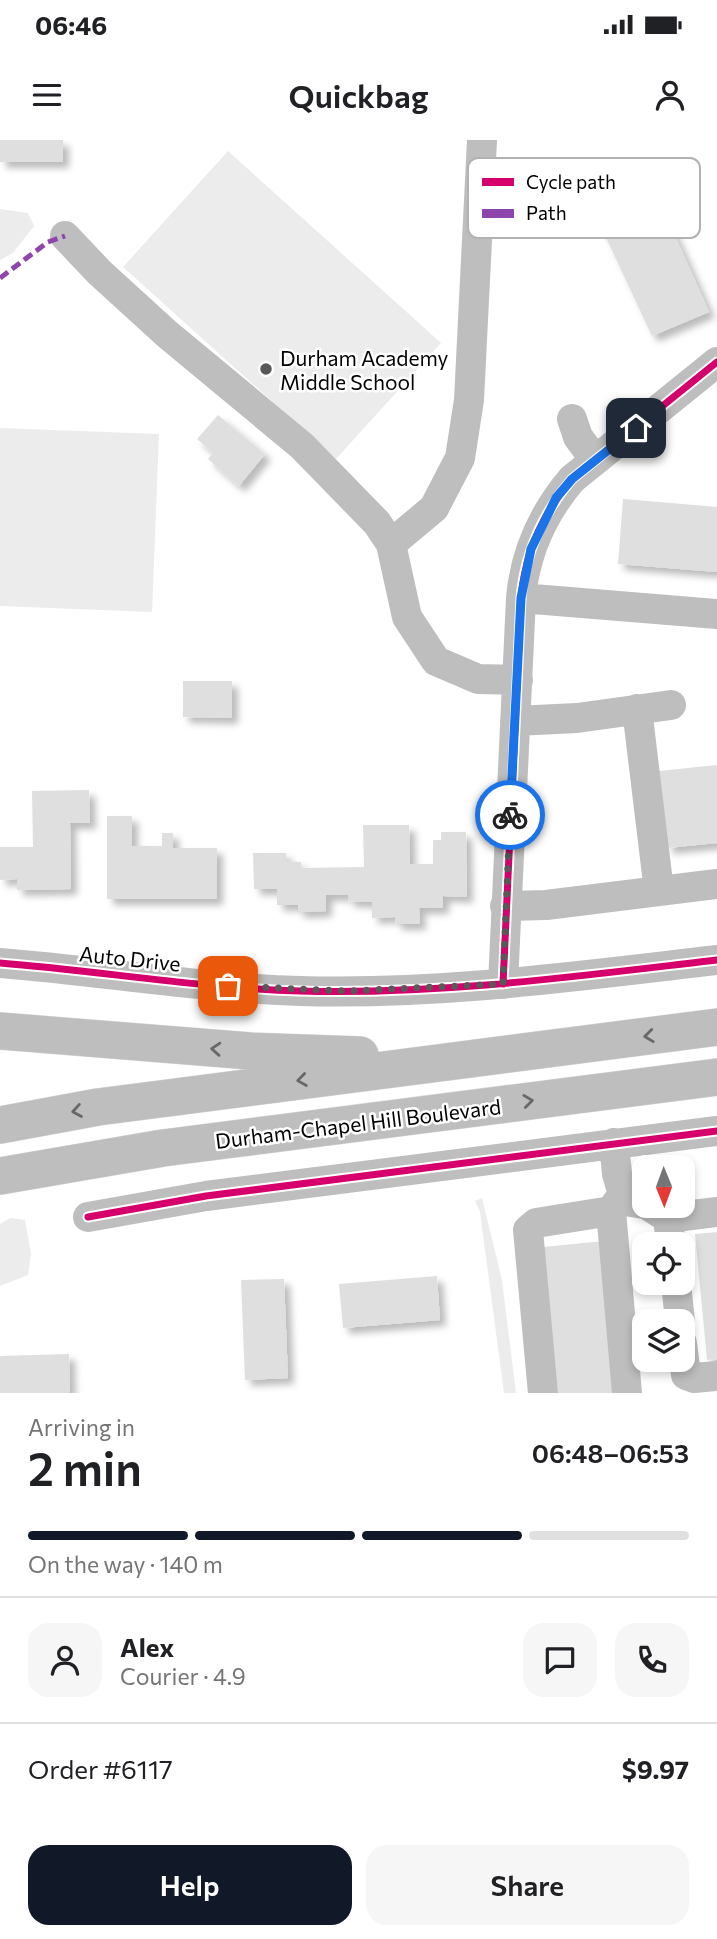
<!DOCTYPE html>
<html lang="en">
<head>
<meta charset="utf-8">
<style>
  :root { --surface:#fff; --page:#f6f6f6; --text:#202124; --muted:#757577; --line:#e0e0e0; --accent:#111827 }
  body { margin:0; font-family:Commissioner,sans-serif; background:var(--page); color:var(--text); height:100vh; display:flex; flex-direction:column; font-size:26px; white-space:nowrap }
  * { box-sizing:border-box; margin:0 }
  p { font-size:23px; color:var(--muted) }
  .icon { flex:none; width:38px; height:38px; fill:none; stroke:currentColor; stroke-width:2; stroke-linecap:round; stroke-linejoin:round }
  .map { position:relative; height:1253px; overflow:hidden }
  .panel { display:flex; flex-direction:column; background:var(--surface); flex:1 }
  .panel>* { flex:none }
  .needle { width:46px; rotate:179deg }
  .fabs { position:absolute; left:632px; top:1015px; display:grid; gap:14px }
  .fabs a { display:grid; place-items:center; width:63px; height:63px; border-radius:14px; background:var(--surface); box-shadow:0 4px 10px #0003; font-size:35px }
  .pin { position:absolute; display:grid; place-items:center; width:60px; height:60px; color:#fff; margin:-30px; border-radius:14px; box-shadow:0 4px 10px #0006 }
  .courier { position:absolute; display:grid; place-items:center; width:70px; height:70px; margin:-35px; border:5px solid #1a73e8; border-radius:50%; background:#fff; color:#222; box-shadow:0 2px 9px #0007 }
  .summary em { font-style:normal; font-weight:600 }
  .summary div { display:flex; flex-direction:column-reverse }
  .summary { display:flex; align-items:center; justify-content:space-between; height:119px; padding:0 28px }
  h1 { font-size:46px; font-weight:600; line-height:52px }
  .bar { display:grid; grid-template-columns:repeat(4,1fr); gap:10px 7px; align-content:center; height:84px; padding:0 28px }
  .bar i { height:9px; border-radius:5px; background:var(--line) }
  .bar .selected { background:var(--accent) }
  .bar p { grid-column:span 4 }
  .line { display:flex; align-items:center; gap:18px; padding:0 28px; border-top:2px solid var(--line) }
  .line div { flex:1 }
  .round { display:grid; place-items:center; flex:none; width:74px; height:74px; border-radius:21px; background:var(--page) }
  .button { display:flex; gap:14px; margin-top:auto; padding:14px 28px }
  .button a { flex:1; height:80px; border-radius:21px; background:var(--accent); color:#fff; font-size:28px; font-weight:600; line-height:80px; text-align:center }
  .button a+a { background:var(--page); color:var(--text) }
  .status { display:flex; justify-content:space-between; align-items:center; height:49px; padding:0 35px; background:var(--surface); direction:ltr }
  .status svg { height:19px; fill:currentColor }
  header { display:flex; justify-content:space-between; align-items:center; height:91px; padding:0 28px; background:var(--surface); font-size:32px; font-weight:600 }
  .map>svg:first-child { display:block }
  .green { fill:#ececec }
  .building { fill:#dfdfdf; filter:url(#shadow) }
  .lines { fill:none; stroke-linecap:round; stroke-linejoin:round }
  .major-casing { stroke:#dbdbdb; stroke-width:38 }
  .minor { stroke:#bebebe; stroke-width:30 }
  .major { stroke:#bebebe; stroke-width:37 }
  .quiet { stroke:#8e44ad; stroke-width:5; stroke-dasharray:10 5; stroke-linecap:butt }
  .cycleway-casing { stroke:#fff; stroke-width:11 }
  .cycleway { stroke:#d6006c; stroke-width:7 }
  .oneway { stroke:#686868 }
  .done { stroke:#595959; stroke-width:7; stroke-dasharray:0 12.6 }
  .route { stroke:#1a73e8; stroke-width:9 }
  .poi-dot { fill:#595959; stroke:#fff; stroke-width:2.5 }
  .labels { text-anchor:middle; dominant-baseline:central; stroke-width:5; stroke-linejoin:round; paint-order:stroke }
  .poi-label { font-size:21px; fill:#000; stroke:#fff; text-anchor:start }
  .street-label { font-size:21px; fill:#000; stroke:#fff }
  .key { fill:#fff; stroke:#b2b2b2; stroke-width:2 }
  .key-label { font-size:19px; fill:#000 }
</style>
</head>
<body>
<div class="status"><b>06:46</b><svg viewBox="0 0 49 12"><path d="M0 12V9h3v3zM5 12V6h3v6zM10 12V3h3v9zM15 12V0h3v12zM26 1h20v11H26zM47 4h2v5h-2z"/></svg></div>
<header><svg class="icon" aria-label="menu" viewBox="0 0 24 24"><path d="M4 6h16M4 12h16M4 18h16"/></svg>Quickbag<svg class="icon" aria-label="person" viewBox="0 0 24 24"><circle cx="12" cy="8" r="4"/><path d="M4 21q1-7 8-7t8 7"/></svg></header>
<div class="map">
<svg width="717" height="1253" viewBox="0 0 717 1253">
  <defs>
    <filter id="shadow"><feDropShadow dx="6" dy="6" stdDeviation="3.5" flood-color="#0004"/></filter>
  </defs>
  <rect width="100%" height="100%" fill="#fff"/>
  <path class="green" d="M 228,11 L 441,203 L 336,319 L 123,127 Z
    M 0,69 L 28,73 L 34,86 L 13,113 L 0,120 Z
    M 0,288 L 159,294 L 152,472 L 0,466 Z
    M 482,1058 L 502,1140 L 516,1253 L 504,1253 L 480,1072 L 475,1061 Z
    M 10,1078 L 25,1080 L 31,1114 L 28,1135 L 0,1146 L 0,1084 Z"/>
  <path class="building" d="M 0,0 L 63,0 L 63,22 L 0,22 Z
    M 646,31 L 709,172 L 652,196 L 587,57 Z
    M 218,275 L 265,314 L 239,346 L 208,319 L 213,313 L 197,299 Z
    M 623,359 L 717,367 L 717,432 L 618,424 Z
    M 183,541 L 232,541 L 232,578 L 183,577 Z
    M 717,625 L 717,703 L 667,708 L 659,631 Z
    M 89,650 L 90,683 L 70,683 L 71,749 L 17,750 L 17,739 L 0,740 L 0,707 L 33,707 L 32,651 Z
    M 107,676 L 132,676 L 132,706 L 162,706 L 162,693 L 173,693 L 173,708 L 217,708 L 217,759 L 107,759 Z
    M 363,685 L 409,685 L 410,724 L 433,724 L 433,700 L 441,700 L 441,692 L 466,692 L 467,757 L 443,756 L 443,768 L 419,768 L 420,784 L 396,784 L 395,777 L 372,778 L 372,762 L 348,761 L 348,755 L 326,755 L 326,771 L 298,772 L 298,765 L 277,765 L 277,749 L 254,749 L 253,713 L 286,713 L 286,721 L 301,722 L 301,728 L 364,727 Z
    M 717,1092 L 717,1219 L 707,1220 L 695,1094 Z
    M 604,1101 L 620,1253 L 558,1253 L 543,1107 Z
    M 437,1136 L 440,1180 L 343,1188 L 339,1144 Z
    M 284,1139 L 288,1238 L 245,1240 L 241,1140 Z
    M 69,1214 L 70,1253 L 0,1253 L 0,1216 Z"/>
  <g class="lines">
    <defs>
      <path id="major" d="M 0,891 L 250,911 L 360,915
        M 0,985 L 98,967 L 717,887
        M 0,1036 L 163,1008 L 717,937"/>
    </defs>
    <use href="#major" class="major-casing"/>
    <path class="minor" d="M 65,96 L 99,132 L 167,194 L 302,306 L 377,383 L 391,404 L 407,477 L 436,521 L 478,539 L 518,540
      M 572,279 L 578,297 L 595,320
      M 391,404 L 434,368 L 460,318 L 469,260 L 482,0
      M 521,458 L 717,474
      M 637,569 L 659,751
      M 515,581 L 577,578 L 671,565
      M 505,766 L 546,765 L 717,744
      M 0,823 C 100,831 200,848 300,851 C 440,855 579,836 717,820
      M 503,844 L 521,458 C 525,413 543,373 572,339 L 717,222
      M 614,1003 L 617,1034 L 625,1061 L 644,1064
      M 623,1054 L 611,1071 L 627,1253
      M 649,1066 L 668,1078 L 671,1104
      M 88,1077 L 206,1056 L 717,991
      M 668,1078 L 717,1072
      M 676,1143 L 680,1181
      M 682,1203 L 686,1235 L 694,1238 L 717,1236
      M 543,1253 L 528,1090 L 536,1083 L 611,1071"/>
    <use href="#major" class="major"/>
    <path class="quiet" d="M 0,138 L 48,102 L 65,96"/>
    <defs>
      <path id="cycleway" d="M 0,823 C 100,831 200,848 300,851 C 440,855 579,836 717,820
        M 503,844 L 521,458 C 525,413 543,373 572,339 L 717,222
        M 88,1077 L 206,1056 L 717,991"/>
    </defs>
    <use href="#cycleway" class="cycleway-casing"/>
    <use href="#cycleway" class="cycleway"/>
  </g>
  <defs><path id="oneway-chevron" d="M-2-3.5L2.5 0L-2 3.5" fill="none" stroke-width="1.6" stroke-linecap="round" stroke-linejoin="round" transform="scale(1.75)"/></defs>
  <g class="oneway">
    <use href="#oneway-chevron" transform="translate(649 896) rotate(173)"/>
    <use href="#oneway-chevron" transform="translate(216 909) rotate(-176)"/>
    <use href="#oneway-chevron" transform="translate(302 940) rotate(172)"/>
    <use href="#oneway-chevron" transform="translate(528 961) rotate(-7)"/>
    <use href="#oneway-chevron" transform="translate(77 971) rotate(170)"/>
  </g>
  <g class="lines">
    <path class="done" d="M 228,846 L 347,851 L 503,844 L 510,675"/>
    <path class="route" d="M 510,675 L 521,458 L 531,409 L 556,358 L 572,339 L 636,288"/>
  </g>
  <circle class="poi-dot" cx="266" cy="229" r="7"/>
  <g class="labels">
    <g class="poi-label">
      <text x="280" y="217">Durham Academy<tspan x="280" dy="24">Middle School</tspan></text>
    </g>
    <g class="street-label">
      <text transform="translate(130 818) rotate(6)">Auto Drive</text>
      <text transform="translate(358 983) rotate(-7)">Durham-Chapel Hill Boulevard</text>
    </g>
  </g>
  <rect x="468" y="18" width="232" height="80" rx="10" class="key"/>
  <rect x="482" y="38" width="32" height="8" fill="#d6006c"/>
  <rect x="482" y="69" width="32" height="9" fill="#8e44ad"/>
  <g class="key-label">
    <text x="526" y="49">Cycle path</text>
    <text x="526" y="80">Path</text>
  </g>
</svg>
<div class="fabs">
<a><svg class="needle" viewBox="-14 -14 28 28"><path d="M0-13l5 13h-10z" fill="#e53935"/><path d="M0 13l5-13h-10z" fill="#757577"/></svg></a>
<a><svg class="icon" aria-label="locate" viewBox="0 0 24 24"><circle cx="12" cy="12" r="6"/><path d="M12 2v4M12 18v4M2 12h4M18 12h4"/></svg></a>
<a><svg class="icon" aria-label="layers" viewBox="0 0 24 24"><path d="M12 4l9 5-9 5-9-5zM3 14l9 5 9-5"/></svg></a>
</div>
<div class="pin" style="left:228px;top:846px;background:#ea580c"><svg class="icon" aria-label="bag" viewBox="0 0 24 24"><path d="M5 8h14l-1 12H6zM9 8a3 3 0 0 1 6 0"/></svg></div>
<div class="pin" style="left:636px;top:288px;background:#1f2937"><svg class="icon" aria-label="home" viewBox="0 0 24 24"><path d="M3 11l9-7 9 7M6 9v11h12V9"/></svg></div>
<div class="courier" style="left:510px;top:675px"><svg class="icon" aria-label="bike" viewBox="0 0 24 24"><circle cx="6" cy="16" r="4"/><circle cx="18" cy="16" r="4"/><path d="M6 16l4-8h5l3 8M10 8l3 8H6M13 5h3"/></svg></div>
</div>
<section class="panel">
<div class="summary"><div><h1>2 min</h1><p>Arriving in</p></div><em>06:48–06:53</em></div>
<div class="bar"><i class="selected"></i><i class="selected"></i><i class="selected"></i><i></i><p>On the way · 140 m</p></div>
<div class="line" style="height:126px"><a class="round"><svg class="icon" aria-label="person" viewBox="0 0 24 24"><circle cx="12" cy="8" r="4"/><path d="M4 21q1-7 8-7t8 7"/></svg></a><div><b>Alex</b><p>Courier · 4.9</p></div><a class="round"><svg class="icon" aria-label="chat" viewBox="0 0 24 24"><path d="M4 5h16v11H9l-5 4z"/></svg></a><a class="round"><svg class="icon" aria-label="phone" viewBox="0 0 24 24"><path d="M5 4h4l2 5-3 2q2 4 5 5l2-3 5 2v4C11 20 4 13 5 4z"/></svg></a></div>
<div class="line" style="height:91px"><div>Order #6117</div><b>$9.97</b></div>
<div class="button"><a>Help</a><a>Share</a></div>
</section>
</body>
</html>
